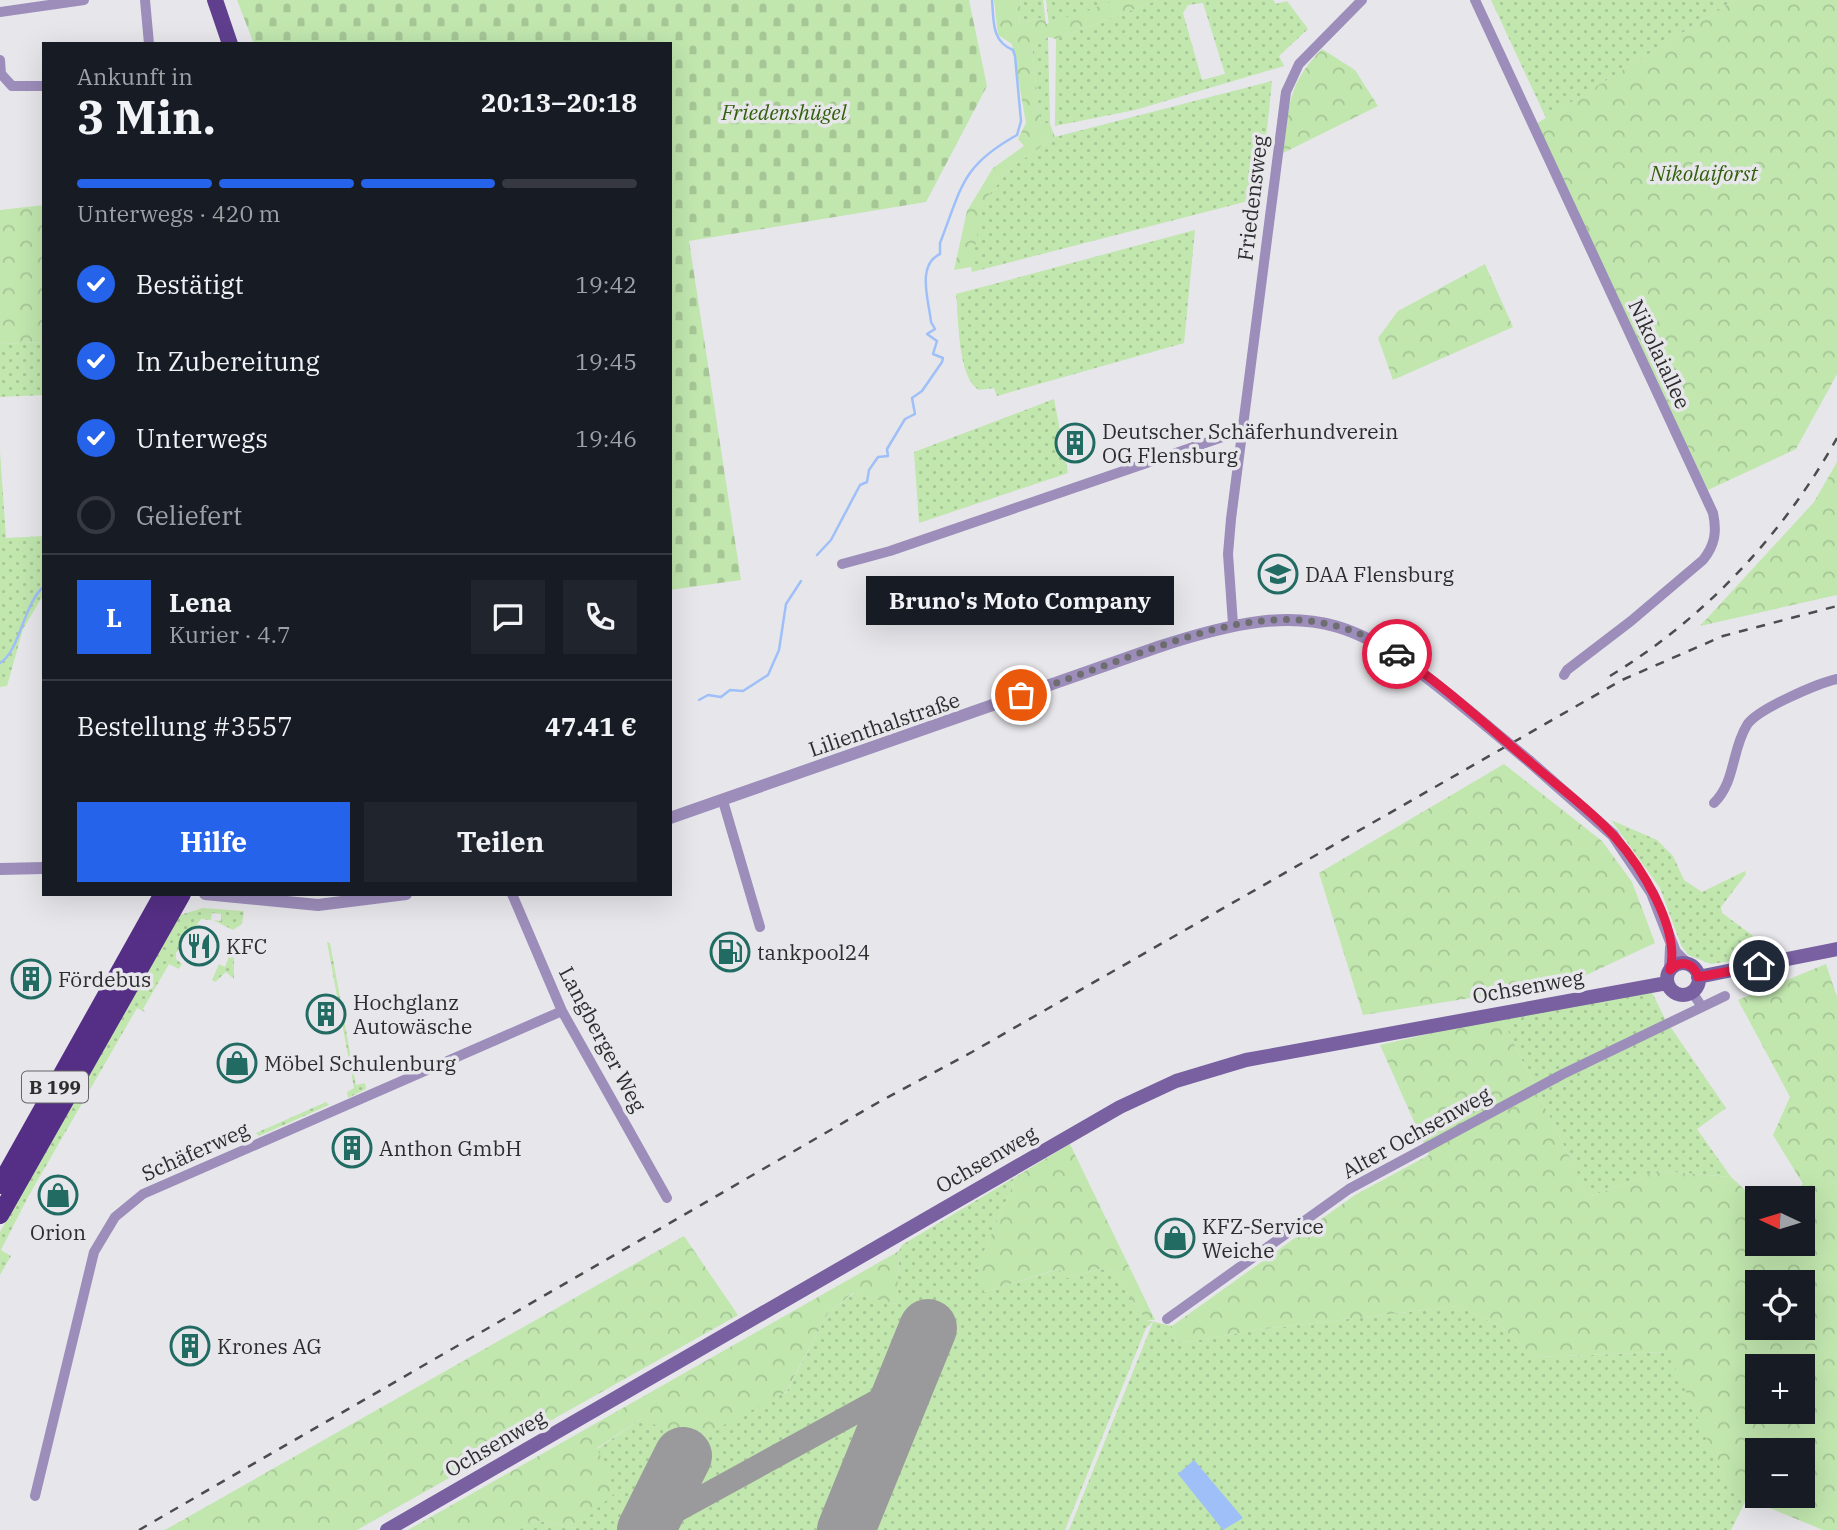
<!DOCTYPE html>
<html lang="de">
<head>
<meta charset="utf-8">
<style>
  :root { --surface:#171b24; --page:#20242c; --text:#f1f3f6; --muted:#9ea1a6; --line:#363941; --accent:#2563eb }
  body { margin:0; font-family:"IBM Plex Serif",serif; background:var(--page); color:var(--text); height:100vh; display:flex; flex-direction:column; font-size:26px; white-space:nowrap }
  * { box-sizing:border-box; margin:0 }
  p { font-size:23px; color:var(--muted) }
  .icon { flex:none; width:38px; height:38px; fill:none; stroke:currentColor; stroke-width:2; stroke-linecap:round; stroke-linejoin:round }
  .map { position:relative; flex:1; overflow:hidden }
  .drawer { position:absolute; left:42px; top:42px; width:630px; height:854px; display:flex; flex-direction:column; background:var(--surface); border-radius:0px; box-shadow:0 7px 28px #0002 }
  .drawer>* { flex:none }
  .needle { width:46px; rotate:274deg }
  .controls { position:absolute; left:1745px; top:1186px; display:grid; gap:14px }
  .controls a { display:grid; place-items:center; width:70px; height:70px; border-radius:0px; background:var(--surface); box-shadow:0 7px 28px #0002; font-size:35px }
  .pin { position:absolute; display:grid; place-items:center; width:60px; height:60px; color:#fff; margin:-30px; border:4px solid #fff; border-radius:50%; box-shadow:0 2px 7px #0007 }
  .courier { position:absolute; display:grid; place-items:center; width:70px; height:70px; margin:-35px; border:5px solid #e11d48; border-radius:50%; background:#fff; color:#222; box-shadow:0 2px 9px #0007 }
  .bubble { position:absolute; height:49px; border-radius:0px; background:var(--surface); box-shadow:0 7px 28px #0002; font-size:23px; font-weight:700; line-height:49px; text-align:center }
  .summary em { font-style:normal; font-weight:700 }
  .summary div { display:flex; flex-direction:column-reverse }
  .summary { display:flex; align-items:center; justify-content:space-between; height:119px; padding:0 35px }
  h1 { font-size:46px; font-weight:700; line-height:52px }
  .bar { display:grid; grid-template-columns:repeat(4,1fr); gap:10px 7px; align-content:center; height:84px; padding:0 35px }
  .bar i { height:9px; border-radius:5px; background:var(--line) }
  .bar .selected { background:var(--accent) }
  .bar p { grid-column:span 4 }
  .line { display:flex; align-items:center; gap:18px; padding:0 35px; border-top:2px solid var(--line) }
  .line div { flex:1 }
  .round { display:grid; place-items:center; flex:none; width:74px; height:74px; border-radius:0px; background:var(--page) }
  ol { padding:0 35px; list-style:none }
  li { display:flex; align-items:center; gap:21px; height:77px }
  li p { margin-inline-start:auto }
  li .icon { padding:7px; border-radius:50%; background:var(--accent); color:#fff; stroke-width:4 }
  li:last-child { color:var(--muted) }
  li i { width:38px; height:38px; border:4px solid var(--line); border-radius:50% }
  .button { display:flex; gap:14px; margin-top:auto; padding:14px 35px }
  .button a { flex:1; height:80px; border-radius:0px; background:var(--accent); color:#fff; font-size:28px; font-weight:700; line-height:80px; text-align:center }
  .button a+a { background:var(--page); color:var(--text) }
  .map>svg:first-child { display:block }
  .grass { fill:url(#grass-dots); fill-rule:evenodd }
  .forest { fill:url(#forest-crowns); fill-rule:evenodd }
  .cemetery { fill:url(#cemetery-stones) }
  .water { fill:#9fbff9 }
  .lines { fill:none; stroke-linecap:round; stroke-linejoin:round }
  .stream { stroke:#9fbff9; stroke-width:2.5 }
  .taxiway { stroke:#9a9a9c; stroke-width:23 }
  .runway { stroke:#9a9a9c; stroke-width:58 }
  .minor { stroke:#9c8dba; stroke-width:10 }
  .tertiary { stroke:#9c8dba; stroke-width:12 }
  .secondary { stroke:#7860a1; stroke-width:14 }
  .primary { stroke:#5f3f8e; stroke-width:16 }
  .trunk { stroke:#552f86; stroke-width:18 }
  .rail { stroke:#4c4c4d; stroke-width:2.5; stroke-dasharray:9 9; stroke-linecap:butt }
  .tertiary-bridge { stroke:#9c8dba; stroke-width:12 }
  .done { stroke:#6e6e70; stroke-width:7; stroke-dasharray:0 12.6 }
  .route { stroke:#e11d48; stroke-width:9 }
  .labels { text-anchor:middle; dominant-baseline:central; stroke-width:7; stroke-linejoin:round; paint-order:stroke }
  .shield { fill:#e7e7eb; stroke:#656567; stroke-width:2 }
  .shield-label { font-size:19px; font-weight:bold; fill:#2d2d2e }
  .park-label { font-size:21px; font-style:italic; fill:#335f0d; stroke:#e7e7eb }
  .street-label { font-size:21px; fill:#2d2d2e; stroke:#e7e7eb }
  .poi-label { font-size:21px; fill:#2d2d2e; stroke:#e7e7eb; text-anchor:start }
</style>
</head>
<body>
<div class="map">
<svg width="1837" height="1530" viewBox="0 0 1837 1530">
  <defs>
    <pattern id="grass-dots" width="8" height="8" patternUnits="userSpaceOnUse" patternTransform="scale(1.75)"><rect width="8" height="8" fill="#c1e6ae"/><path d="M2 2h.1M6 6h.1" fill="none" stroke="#a6c696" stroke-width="1.8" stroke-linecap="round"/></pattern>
    <pattern id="forest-crowns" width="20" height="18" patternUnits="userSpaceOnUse" patternTransform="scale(1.75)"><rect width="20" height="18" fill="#c1e6ae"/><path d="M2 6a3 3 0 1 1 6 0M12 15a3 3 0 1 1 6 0" fill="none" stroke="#a6c696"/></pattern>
    <pattern id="cemetery-stones" width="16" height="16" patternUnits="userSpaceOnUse" patternTransform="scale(1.75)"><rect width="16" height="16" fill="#c1e6ae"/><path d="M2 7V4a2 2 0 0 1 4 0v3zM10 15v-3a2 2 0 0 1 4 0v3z" fill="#a6c696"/></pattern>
  </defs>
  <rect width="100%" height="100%" fill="#e7e7eb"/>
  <path class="grass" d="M 1021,0 L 1043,0 L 1045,17 L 1018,23 Z
    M 1046,0 L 1117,0 L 1049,26 Z
    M 1158,0 L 1273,0 L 1276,4 L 1287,1 L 1308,29 L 1279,56 L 1284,66 L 1135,110 L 1055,126 L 1056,39 ZM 1203,3 L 1225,74 L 1202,80 L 1183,13 L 1188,5 Z
    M 1491,0 L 1735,0 L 1546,118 Z
    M 1048,37 L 1050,124 L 1040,122 L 1032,48 Z
    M 1272,81 L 1260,198 L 972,272 L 970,260 L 984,201 L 1012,167 L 1055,137 Z
    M 1195,230 L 1184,343 L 997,396 L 994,388 L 979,390 C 957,377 959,318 956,294 Z
    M 44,342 L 44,395 L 0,397 L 0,344 Z
    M 1054,399 L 1068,473 L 919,523 L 914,452 Z
    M 0,451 L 6,538 L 44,536 L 44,594 L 23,629 L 7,686 L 0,687 Z
    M 1611,820 L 1657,840 L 1673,856 L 1684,880 L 1702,892 L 1745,871 L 1746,874 L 1721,907 L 1722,913 L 1778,954 L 1711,964 L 1688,955 L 1681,945 L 1660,888 Z
    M 203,908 L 244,911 L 242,924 L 233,930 L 213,920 L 221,921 L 221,914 L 212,913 L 211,920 L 201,919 L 176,953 L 176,959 L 182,964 L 179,969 L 169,964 L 143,1009 L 145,1012 L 137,1008 L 28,1197 L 1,1250 L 11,1256 L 0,1275 L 0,1232 L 180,915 Z
    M 234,941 L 234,979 L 226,972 L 215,982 L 212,980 L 219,964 L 225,967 L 233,946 L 230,944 Z
    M 327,942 L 330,943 L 356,1085 L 365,1083 L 366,1089 L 348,1098 L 347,1092 L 354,1088 Z
    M 1651,990 L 1665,1019 L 1726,1108 L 1697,1129 L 1731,1177 L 1658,1171 L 1589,1197 L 1501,1017 Z
    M 326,1102 L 329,1105 L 259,1136 L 256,1133 Z
    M 1017,1176 L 984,1251 L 984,1292 L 1059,1269 L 1067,1278 L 1099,1269 L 1112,1271 L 1146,1320 L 1172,1326 L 1176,1344 L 1256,1330 L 1458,1306 L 1503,1328 L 1534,1357 L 1669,1352 L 1731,1492 L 1747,1498 L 1731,1530 L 1069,1530 L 1153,1322 L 1146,1328 L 1065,1530 L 519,1530 L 534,1520 L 575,1528 L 615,1492 L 597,1449 L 643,1418 L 786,1393 L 828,1313 L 854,1293 L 897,1304 L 899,1251 L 902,1245 Z"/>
  <path class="forest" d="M 994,0 L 1021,0 L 1018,23 L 1045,17 L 1046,24 L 1117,0 L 1158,0 L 1056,39 L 1048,37 L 1032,48 L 1040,122 L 1050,124 L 1055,137 L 1012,167 L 984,201 L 971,267 L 954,270 L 967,211 L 993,168 L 1024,146 L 1018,139 L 1026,123 L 1012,44 L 998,35 Z
    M 1735,0 L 1837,0 L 1837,374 L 1796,449 L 1708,490 L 1536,124 Z
    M 1322,49 L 1355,70 L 1378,106 L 1283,153 C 1290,105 1286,86 1322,49 Z
    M 44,205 L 44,342 L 0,344 L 0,210 Z
    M 1485,264 L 1513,327 L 1393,380 L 1378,338 L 1398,311 Z
    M 1837,462 L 1837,595 L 1700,626 L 1814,502 Z
    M 1504,764 L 1602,841 L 1632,882 L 1655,943 L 1571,982 L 1363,1015 L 1319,873 Z
    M 1826,964 L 1837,997 L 1837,1530 L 1823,1530 L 1731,1492 L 1668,1352 L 1534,1357 L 1503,1328 L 1458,1306 L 1256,1330 L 1176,1344 L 1172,1326 L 1355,1195 L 1429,1155 L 1380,1045 L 1501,1017 L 1589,1197 L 1658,1171 L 1731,1177 L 1757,1201 L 1757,1244 L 1802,1244 L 1802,1199 L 1782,1199 L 1803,1184 L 1773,1135 L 1790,1097 L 1738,1000 ZM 1757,1283 L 1802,1283 L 1802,1328 L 1757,1328 ZM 1757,1367 L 1802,1367 L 1802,1412 L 1757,1412 ZM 1757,1451 L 1802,1451 L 1802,1496 L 1757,1496 Z
    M 1070,1144 L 1155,1320 L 1146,1320 L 1112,1271 L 1099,1269 L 1067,1278 L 1058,1269 L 984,1292 L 980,1273 L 984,1251 L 1017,1176 Z
    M 684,1236 L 738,1315 L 357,1530 L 165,1530 Z
    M 899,1251 L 897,1304 L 853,1293 L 828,1313 L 786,1392 L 688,1444 L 643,1418 L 597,1448 L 616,1492 L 575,1528 L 534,1520 L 519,1530 L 408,1530 Z"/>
  <path class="cemetery" d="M 237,0 L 969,0 L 987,86 L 926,202 L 689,241 L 741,580 L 670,590 L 670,44 L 254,44 Z"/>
  <path class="water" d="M 1194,1460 L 1243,1518 L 1223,1530 L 1178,1474 Z"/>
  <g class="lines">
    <path class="stream" d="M 817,555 L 831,540 L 860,485 L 867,482 L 869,470 L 878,457 L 888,456 L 887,449 L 905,419 L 915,414 L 912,398 L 922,391 L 942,362 L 943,358 L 933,354 L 937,341 L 927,334 L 935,329 L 931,322 C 929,301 916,265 940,254 L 940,243 C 962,187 961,166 1017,135 L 1021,121 L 1015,56 L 1013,50 C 991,41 994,21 992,0
      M 0,663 C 20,651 23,605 44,586
      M 699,700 L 708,695 L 721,697 L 730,690 L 743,691 L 768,675 L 779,650 L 786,604 L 801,581"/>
    <path class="taxiway" d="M 647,1527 L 904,1386"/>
    <path class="runway" d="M 646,1530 L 683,1456
      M 846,1530 L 928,1328"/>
    <path class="minor" d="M 145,0 L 149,44
      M 1475,0 L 1713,513 C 1717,532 1715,545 1703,560 L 1631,621 L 1567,670 L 1564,675
      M 0,12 L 84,0
      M 0,60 L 1,74 L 12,86 L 44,86
      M 842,564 L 890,551 L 1243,430
      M 1233,624 L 1228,554 L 1231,519 L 1286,92 L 1299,64 L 1362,0
      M 723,801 L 760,927
      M 1714,803 C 1736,781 1731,751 1747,725 C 1757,709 1819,683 1837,679
      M 512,894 L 562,1011 L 667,1198
      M 1692,992 L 1702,1007
      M 1167,1319 L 1349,1189 L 1563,1074 L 1725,996
      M 35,1496 L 94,1252 L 115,1217 L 143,1194 L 562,1011"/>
    <path class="tertiary" d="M 1529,761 L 1613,835 L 1652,893 L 1675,952 L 1687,964
      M 670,818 L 1158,647 C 1322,593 1360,620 1487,726
      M 0,869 L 44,868
      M 205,894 L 318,905 L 406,894
      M 1670,969 L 1671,947"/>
    <path class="secondary" d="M1667 979a16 16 0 1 1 32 0a16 16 0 1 1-32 0Z
      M 1698,977 L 1837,949
      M 387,1530 L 1120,1107 L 1176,1081 L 1246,1060 L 1667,983"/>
    <path class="primary" d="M 215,0 L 230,44"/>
    <path class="trunk" d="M 0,1185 L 163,894
      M 0,1215 L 182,894"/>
    <path class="rail" d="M 1610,676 C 1705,618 1783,535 1837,438
      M 139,1530 L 879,1102 L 972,1052 L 1622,680 L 1723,636 L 1837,606"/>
    <path class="tertiary-bridge" d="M 1487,726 L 1529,761"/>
  </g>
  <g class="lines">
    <path class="done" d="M 1021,695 C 1060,682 1098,668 1137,654 C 1227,622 1311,596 1397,654"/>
    <path class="route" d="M 1397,654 C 1444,686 1486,725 1530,762 C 1557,786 1589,808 1614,836 C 1640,865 1681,929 1670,970 C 1681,959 1694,963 1698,977 L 1759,966"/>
  </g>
  <defs>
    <symbol id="building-ring" viewBox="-11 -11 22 22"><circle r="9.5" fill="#e7e7eb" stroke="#226b63" stroke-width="1.5"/><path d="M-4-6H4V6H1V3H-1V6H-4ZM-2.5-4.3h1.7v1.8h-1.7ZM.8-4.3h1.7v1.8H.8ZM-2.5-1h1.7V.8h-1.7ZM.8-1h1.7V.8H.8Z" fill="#226b63"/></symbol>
    <symbol id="school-ring" viewBox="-11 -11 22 22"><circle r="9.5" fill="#e7e7eb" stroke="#226b63" stroke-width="1.5"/><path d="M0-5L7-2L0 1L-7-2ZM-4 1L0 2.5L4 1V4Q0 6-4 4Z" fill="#226b63"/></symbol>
    <symbol id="restaurant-ring" viewBox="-11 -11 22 22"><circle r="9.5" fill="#e7e7eb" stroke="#226b63" stroke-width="1.5"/><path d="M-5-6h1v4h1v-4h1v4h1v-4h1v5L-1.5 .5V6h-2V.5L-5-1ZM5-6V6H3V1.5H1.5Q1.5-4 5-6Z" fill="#226b63"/></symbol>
    <symbol id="fuel-ring" viewBox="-11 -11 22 22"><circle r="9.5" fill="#e7e7eb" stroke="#226b63" stroke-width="1.5"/><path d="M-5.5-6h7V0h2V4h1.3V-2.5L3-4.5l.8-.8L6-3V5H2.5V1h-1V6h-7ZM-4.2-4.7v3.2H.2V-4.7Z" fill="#226b63"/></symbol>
    <symbol id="shop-ring" viewBox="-11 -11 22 22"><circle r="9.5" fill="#e7e7eb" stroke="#226b63" stroke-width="1.5"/><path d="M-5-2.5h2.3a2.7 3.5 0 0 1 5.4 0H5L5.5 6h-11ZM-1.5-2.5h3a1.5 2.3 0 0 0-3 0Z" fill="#226b63"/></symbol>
  </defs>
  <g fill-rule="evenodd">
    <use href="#building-ring" x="1053" y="421" width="44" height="44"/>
    <use href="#school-ring" x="1256" y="552" width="44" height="44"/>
    <use href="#restaurant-ring" x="177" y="924" width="44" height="44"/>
    <use href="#fuel-ring" x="708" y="930" width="44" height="44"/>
    <use href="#building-ring" x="9" y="957" width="44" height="44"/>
    <use href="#building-ring" x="304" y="992" width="44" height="44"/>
    <use href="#shop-ring" x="215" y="1041" width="44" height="44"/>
    <use href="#building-ring" x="330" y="1126" width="44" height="44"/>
    <use href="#shop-ring" x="36" y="1173" width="44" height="44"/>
    <use href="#shop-ring" x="1153" y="1216" width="44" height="44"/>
    <use href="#building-ring" x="168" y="1324" width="44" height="44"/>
  </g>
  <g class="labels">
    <rect class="shield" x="22" y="1071.5" width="66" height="31" rx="5"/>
    <g class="shield-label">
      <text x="55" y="1087">B 199</text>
    </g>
    <g class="park-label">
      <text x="784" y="112">Friedenshügel</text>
      <text x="1704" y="173">Nikolaiforst</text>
    </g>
    <g class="street-label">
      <text transform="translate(1252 198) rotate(-83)">Friedensweg</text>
      <text transform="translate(1660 354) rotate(65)">Nikolaiallee</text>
      <text transform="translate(884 724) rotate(-19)">Lilienthalstraße</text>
      <text transform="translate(1528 986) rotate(-10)">Ochsenweg</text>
      <text transform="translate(603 1039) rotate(62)">Langberger Weg</text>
      <text transform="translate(1416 1132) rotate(-29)">Alter Ochsenweg</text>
      <text transform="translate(195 1151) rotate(-24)">Schäferweg</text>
      <text transform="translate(986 1159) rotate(-30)">Ochsenweg</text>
      <text transform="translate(495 1443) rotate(-30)">Ochsenweg</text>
    </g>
    <g class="poi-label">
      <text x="1102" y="431">Deutscher Schäferhundverein<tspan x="1102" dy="24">OG Flensburg</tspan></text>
      <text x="1305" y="574">DAA Flensburg</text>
      <text x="226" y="946">KFC</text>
      <text x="757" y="952">tankpool24</text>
      <text x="58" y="979">Fördebus</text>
      <text x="353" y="1002">Hochglanz<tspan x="353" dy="24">Autowäsche</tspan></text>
      <text x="264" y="1063">Möbel Schulenburg</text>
      <text x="379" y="1148">Anthon GmbH</text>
      <text x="1202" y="1226">KFZ-Service<tspan x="1202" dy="24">Weiche</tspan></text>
      <text x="58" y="1232" text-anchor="middle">Orion</text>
      <text x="217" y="1346">Krones AG</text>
    </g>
  </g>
</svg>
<div class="controls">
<a><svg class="needle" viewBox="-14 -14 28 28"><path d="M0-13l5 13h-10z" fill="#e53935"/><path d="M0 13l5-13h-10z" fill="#9ea1a6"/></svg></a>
<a><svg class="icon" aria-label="locate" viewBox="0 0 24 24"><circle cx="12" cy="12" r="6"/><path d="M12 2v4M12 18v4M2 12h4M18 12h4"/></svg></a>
<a>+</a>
<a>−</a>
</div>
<div class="pin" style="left:1021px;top:695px;background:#ea580c"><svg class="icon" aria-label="bag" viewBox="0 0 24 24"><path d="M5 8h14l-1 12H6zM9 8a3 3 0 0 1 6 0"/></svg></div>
<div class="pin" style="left:1759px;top:966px;background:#1f2937"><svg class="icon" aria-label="home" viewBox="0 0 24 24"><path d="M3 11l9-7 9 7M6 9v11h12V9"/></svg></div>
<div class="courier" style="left:1397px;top:654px"><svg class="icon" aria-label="car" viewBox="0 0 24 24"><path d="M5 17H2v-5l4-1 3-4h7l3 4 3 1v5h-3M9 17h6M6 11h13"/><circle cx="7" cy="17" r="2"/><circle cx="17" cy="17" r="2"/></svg></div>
<div class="bubble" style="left:866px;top:576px;width:308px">Bruno's Moto Company</div>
<section class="drawer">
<div class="summary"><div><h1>3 Min.</h1><p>Ankunft in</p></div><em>20:13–20:18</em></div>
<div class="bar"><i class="selected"></i><i class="selected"></i><i class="selected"></i><i></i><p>Unterwegs · 420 m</p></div>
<ol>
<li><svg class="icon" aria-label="check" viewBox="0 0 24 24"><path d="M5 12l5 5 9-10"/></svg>Bestätigt<p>19:42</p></li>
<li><svg class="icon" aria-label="check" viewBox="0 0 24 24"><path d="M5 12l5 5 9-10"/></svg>In Zubereitung<p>19:45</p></li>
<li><svg class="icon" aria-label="check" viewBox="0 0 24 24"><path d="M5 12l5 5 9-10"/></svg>Unterwegs<p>19:46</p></li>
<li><i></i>Geliefert</li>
</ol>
<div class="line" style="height:126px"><b class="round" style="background:var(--accent);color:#fff">L</b><div><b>Lena</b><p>Kurier · 4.7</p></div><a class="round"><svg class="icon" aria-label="chat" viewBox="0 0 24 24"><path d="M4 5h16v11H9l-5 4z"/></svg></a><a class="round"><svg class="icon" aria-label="phone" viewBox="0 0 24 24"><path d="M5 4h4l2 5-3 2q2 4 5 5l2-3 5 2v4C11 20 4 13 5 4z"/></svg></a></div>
<div class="line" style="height:91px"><div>Bestellung #3557</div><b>47.41 €</b></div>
<div class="button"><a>Hilfe</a><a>Teilen</a></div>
</section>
</div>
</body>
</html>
